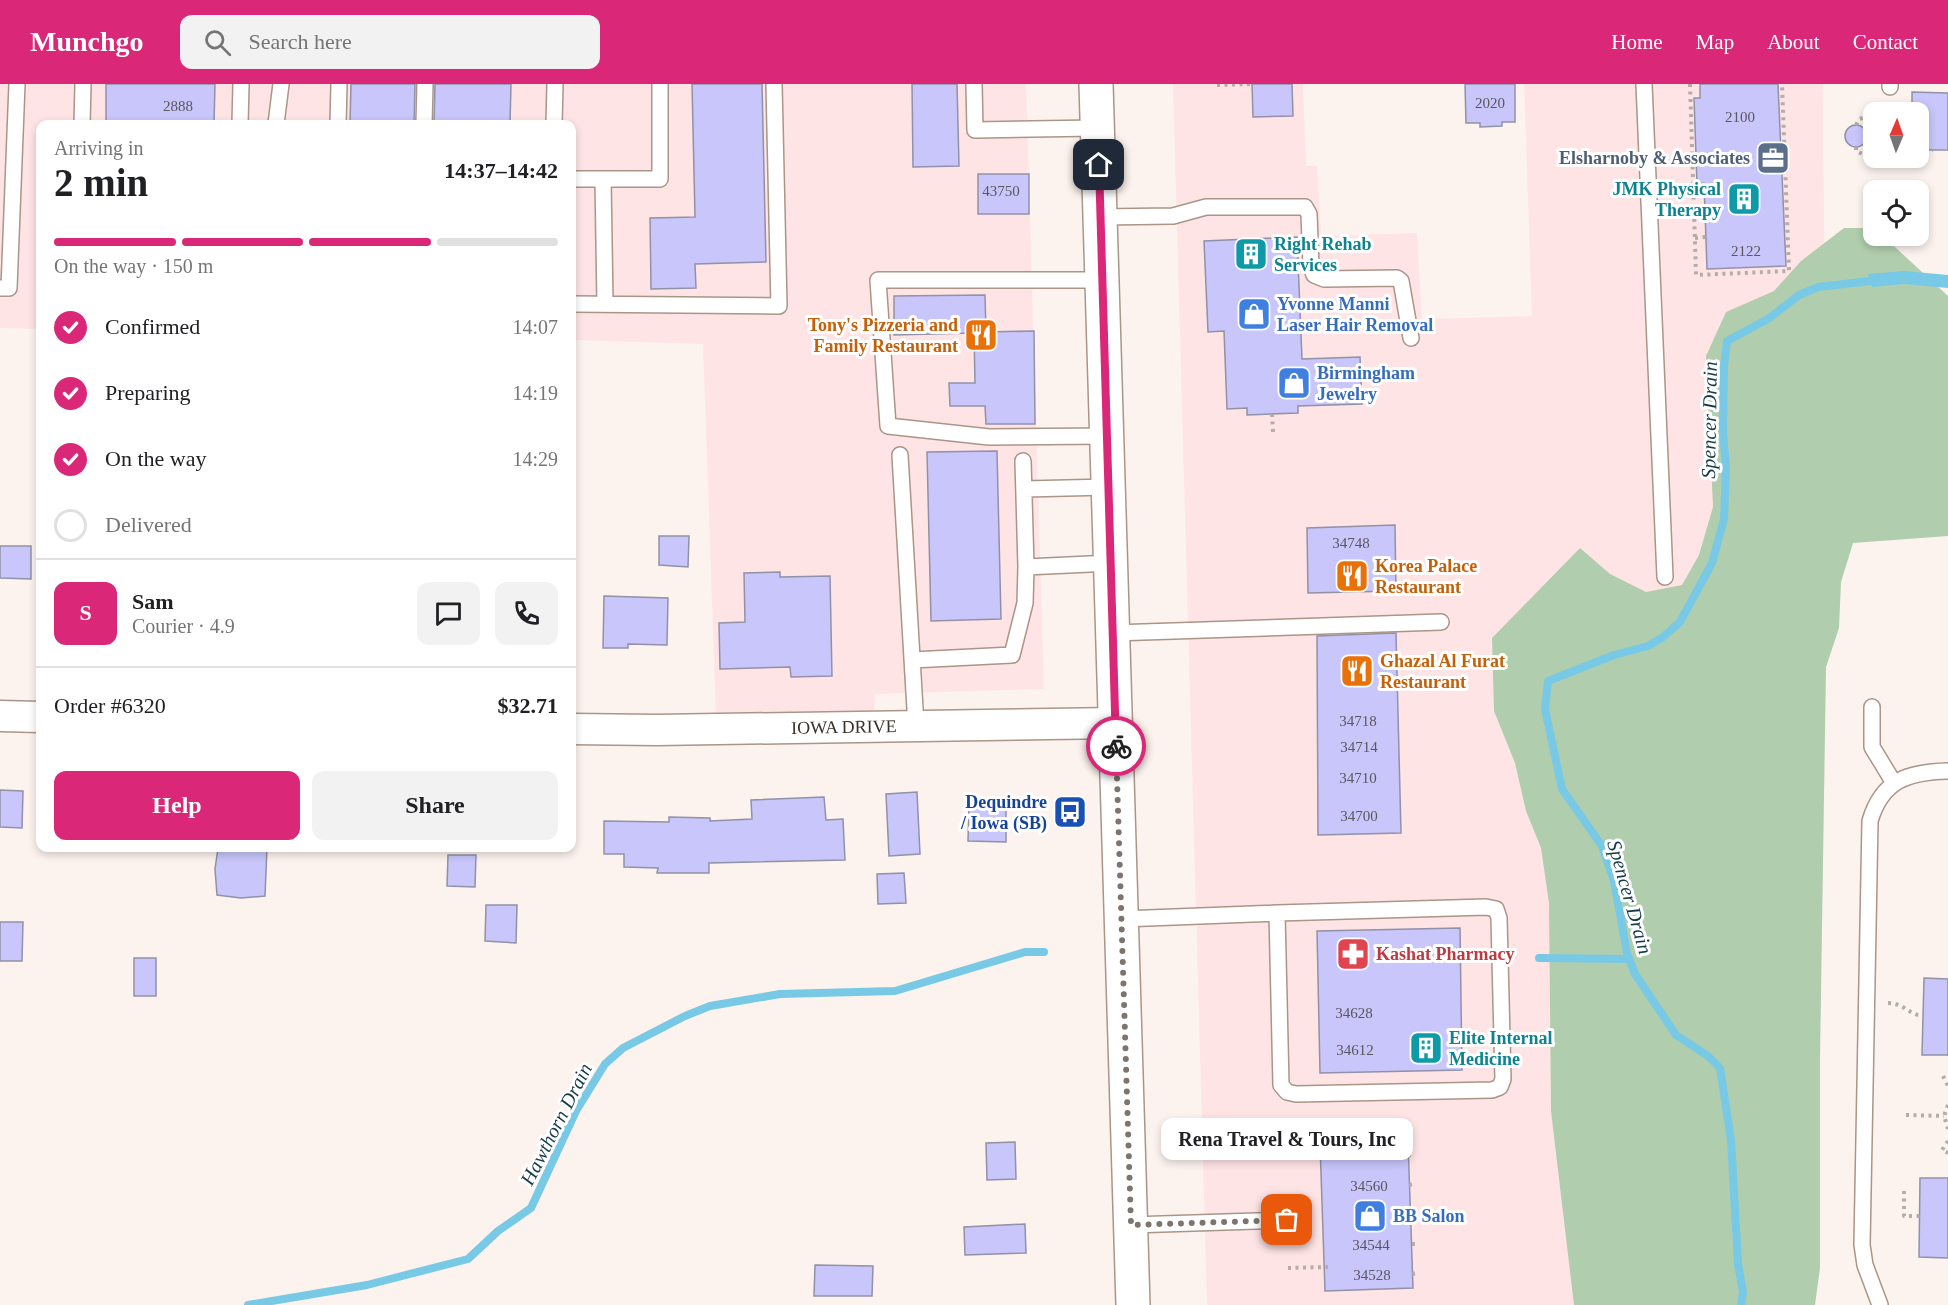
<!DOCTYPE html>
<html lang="en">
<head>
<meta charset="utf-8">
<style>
  :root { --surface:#fff; --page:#f2f2f2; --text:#202124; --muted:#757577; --line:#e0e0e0; --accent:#db2777 }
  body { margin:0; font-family:Georgia,serif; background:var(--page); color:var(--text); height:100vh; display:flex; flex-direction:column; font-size:22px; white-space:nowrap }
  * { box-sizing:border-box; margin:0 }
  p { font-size:20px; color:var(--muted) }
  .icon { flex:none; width:33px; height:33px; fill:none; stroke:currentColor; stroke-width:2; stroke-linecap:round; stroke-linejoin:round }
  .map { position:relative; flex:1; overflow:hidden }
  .side { position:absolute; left:36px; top:36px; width:540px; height:732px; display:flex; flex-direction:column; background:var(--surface); border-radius:12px; box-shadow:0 3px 9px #0003 }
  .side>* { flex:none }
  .needle { width:39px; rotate:2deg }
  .tools { position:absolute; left:1863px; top:18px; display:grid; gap:12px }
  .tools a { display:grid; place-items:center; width:66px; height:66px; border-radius:12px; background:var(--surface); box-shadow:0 3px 9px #0003; font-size:30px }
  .pin { position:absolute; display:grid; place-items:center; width:51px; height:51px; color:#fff; margin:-26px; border-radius:12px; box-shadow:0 3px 9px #0006 }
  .courier { position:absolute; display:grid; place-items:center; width:60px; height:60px; margin:-30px; border:4px solid #db2777; border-radius:50%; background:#fff; color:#222; box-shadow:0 2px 8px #0007 }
  .bubble { position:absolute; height:42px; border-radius:12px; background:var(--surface); box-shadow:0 3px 9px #0003; font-size:20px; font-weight:700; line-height:42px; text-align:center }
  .head em { font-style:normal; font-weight:700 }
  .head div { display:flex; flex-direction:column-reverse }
  .head { display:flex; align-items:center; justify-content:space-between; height:102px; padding:0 18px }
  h1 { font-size:39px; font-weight:700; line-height:45px }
  .bar { display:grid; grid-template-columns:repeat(4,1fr); gap:9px 6px; align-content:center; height:72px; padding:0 18px }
  .bar i { height:8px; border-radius:4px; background:var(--line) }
  .bar .on { background:var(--accent) }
  .bar p { grid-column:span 4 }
  .line { display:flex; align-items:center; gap:15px; padding:0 18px; border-top:2px solid var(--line) }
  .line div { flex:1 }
  .round { display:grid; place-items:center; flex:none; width:63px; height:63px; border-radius:12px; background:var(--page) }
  ol { padding:0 18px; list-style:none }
  li { display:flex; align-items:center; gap:18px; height:66px }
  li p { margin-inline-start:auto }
  li .icon { padding:6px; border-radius:50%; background:var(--accent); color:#fff; stroke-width:4 }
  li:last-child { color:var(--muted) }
  li i { width:33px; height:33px; border:3px solid var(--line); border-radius:50% }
  .primary-button { display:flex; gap:12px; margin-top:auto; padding:12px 18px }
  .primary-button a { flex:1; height:69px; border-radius:12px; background:var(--accent); color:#fff; font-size:24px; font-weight:700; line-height:69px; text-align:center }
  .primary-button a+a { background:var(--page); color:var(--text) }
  header { display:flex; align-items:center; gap:36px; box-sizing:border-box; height:84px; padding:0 30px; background:var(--accent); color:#fff }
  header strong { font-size:28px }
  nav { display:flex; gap:33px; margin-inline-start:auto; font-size:21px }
  .search { width:420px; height:54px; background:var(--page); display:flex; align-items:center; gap:15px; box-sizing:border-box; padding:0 21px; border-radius:12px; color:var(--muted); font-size:22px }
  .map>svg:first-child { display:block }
  .commercial { fill:#ffe4e6 }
  .green { fill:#b0cead }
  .water { fill:#77c9e6 }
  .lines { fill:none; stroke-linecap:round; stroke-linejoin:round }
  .stream { stroke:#77c9e6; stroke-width:8 }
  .building { fill:#c8c6fa; stroke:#9191a7; stroke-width:1.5 }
  .service-casing { stroke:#aa9588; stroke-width:18 }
  .minor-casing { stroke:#aa9588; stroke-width:33 }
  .secondary-casing { stroke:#aa9588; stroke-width:36 }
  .path { stroke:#b5aca7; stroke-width:4; stroke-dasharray:3 4.5; stroke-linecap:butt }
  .service { stroke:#fff; stroke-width:15 }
  .minor { stroke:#fff; stroke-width:30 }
  .secondary { stroke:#fff; stroke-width:33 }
  .done { stroke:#7e746f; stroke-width:6; stroke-dasharray:0 10.8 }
  .route { stroke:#db2777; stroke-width:8 }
  .labels { text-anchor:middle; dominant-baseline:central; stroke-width:6; stroke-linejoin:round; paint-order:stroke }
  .number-label { font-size:15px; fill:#5d565f }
  .service-label { font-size:18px; font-weight:bold; fill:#4e5e75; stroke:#fff; text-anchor:end }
  .culture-label { font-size:18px; font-weight:bold; fill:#0d838f; stroke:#fff; text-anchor:start }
  .shop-label { font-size:18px; font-weight:bold; fill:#366cbe; stroke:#fff; text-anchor:start }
  .food-label { font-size:18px; font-weight:bold; fill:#c56008; stroke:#fff; text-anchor:start }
  .street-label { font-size:18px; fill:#39302b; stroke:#fff }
  .transit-label { font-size:18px; font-weight:bold; fill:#164399; stroke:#fff; text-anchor:end }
  .health-label { font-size:18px; font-weight:bold; fill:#be3a42; stroke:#fff; text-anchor:start }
  .water-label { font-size:20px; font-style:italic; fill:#153b48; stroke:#fff }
</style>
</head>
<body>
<header>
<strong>Munchgo</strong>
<div class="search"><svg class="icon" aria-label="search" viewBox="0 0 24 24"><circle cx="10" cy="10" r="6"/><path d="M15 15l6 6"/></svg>Search here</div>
<nav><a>Home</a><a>Map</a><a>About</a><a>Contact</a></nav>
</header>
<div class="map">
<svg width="1948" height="1221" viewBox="0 0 1948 1221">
  <rect width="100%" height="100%" fill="#fdf3ee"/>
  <path class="commercial" d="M 0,0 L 1026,0 L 1044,605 L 875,610 L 874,629 L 716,632 L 703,260 L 572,256 L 572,40 L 40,40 L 40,245 L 0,244 Z
    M 1173,0 L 1303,0 L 1306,82 L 1317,82 L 1321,152 L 1417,149 L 1422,235 L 1532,232 L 1524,0 L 1823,0 L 1827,531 L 1581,1221 L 1207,1221 Z"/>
  <path class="green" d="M 1844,144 L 1873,144 L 1874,152 L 1883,152 L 1948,212 L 1948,452 L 1853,459 L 1841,498 L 1839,544 L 1826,583 L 1820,976 L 1820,1184 L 1815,1221 L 1574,1221 L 1551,1027 L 1549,819 L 1541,764 L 1526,727 L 1515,679 L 1494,627 L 1492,554 L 1580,464 L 1610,490 L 1646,508 L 1682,501 L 1699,471 L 1713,423 L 1706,272 L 1726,228 L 1774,207 L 1801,177 Z"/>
  <path class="water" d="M 1904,187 L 1948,191 L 1948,204 L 1904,200 L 1872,203 L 1868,190 Z"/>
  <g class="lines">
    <path class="stream" d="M 1539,874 L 1629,875
      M 248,1221 L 367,1201 L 468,1175 L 498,1147 L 531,1124 L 576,1027 L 605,980 L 623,964 L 685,932 L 710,922 L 780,910 L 895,907 L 1025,868 L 1044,868
      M 1741,1221 L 1743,1208 L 1738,1180 L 1731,1056 L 1720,984 L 1708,972 L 1676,951 L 1635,890 L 1627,869 L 1614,797 L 1602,762 L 1562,705 L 1545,625 L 1548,597 L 1614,571 L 1648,562 L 1663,553 L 1680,538 L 1712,479 L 1724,435 L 1726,382 L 1723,349 L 1724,283 L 1727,257 L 1768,235 L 1799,211 L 1818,203 L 1879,196"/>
  </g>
  <path class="building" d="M 106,0 L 215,0 L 214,40 L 106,40 Z
    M 351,0 L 415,0 L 414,40 L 350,40 Z
    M 435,0 L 511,0 L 510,40 L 434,40 Z
    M 692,0 L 762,0 L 766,178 L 695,180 L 696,204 L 651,205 L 650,134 L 695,133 Z
    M 912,0 L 957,0 L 959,82 L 913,83 Z
    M 1252,0 L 1292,0 L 1293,32 L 1253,33 Z
    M 1465,0 L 1515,0 L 1515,38 L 1502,38 L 1502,42 L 1480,43 L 1480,39 L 1466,39 Z
    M 1700,0 L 1778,0 L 1786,182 L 1707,185 L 1704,99 L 1697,100 L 1694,14 L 1700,14 Z
    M 1912,8 L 1948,9 L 1948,66 L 1918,66 L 1918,28 L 1912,28 Z
    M1845 52a11 11 0 1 1 22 0a11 11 0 1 1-22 0Z
    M 978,90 L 1029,90 L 1029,130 L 978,130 Z
    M 1297,153 L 1302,275 L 1360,273 L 1362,320 L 1298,322 L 1298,329 L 1247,331 L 1247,324 L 1227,325 L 1224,247 L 1208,248 L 1204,157 Z
    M 985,211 L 986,248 L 1034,247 L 1035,340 L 986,340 L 985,322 L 950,322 L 949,299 L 975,299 L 974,249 L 894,251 L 894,212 Z
    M 997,367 L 1001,535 L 931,537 L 927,368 Z
    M 1395,441 L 1396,507 L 1308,509 L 1307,444 Z
    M 659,452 L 689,452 L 688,483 L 659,481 Z
    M 0,462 L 31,462 L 31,495 L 0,494 Z
    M 780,488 L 780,493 L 830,492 L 832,592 L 791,593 L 790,583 L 720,585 L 719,539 L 745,538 L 744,489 Z
    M 604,512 L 668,514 L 667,561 L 628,560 L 628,564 L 603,564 Z
    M 1396,549 L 1401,749 L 1318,751 L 1317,552 Z
    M 0,706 L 23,707 L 22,744 L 0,743 Z
    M 917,708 L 920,770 L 889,772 L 886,710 Z
    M 824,713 L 826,736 L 843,735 L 845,776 L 709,779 L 709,789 L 657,789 L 658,784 L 624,783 L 624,770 L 604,770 L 604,737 L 669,738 L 669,733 L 710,734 L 710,737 L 752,735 L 751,716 Z
    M 969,722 L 1006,722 L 1006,758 L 968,757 Z
    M 218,764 L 267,764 L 265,812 L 241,814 L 217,811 L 215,785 Z
    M 448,771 L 476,771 L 475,803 L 447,802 Z
    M 904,789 L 906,819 L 878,820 L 877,790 Z
    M 486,821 L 517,821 L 516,859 L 485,857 Z
    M 0,838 L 23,838 L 22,877 L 0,877 Z
    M 1460,844 L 1462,986 L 1320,989 L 1317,847 Z
    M 134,874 L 156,874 L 156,912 L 134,912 Z
    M 1924,894 L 1948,895 L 1948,971 L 1922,971 Z
    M 1408,1057 L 1413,1204 L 1325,1207 L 1320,1060 Z
    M 1015,1058 L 1016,1095 L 987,1096 L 986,1059 Z
    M 1920,1094 L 1948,1094 L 1948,1174 L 1919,1173 Z
    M 1025,1140 L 1026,1169 L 965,1171 L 964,1143 Z
    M 815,1181 L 873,1182 L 872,1212 L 814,1212 Z"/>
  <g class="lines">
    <defs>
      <path id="service" d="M 974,0 L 975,46 L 1097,44
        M 1644,0 L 1665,493
        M 1890,3 L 1890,0
        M 82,40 L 83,0
        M 240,40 L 241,0
        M 276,40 L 281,0
        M 338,40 L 339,0
        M 424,40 L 425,0
        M 554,40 L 555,0
        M 572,95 L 660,95 L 660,0
        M 603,95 L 605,220
        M 1101,133 L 1173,132 L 1206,123 L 1305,123 L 1309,130 L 1311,182 L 1314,191 L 1324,195 L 1397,194 L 1401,197 L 1411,254
        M 1102,196 L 878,196 L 888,342 L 989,353 L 1107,352
        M 0,204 L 9,204 L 17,0
        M 572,220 L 779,222 L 774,0
        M 900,371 L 916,642
        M 1023,377 L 1026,483
        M 1024,405 L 1109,403
        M 1113,549 L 1441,538
        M 912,576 L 1012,571 L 1025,519 L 1026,483 L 1111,479
        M 1872,623 L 1872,663 L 1894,699
        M 1122,835 L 1277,829 L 1281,1001 L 1287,1008 L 1296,1010 L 1492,1006 L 1500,1003 L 1503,995 L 1499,834 L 1496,825 L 1486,823 L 1277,829
        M 1131,1141 L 1287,1136
        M 1880,1221 L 1865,1181 L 1862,1161 L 1870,737 C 1882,696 1908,688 1948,687"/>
      <path id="minor" d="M 0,632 L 40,633
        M 572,645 L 657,646 L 1116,639"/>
      <path id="secondary" d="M 1096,0 L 1133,1221"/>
    </defs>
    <use href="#service" class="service-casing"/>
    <use href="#minor" class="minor-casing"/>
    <use href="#secondary" class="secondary-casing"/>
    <path class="path" d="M 1690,0 L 1696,191 L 1789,187 L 1782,0
      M 1217,1 L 1252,0
      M 1882,28 L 1883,28
      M 1856,41 L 1859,35 L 1874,31
      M 1856,63 L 1856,67 C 1873,76 1898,79 1916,74
      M 1918,73 L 1932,66
      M 1694,132 L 1705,132
      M 1695,154 L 1706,153
      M 1272,330 L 1273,348
      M 1888,919 C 1904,919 1909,931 1923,932
      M 1943,992 L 1948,1002
      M 1948,1021 L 1944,1032 L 1948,1045
      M 1906,1031 L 1944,1032
      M 1948,1057 L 1942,1066 L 1948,1069
      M 1408,1071 L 1412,1071
      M 1285,1074 L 1324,1072
      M 1409,1101 L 1414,1100
      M 1904,1107 L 1904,1132 L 1920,1132
      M 1410,1130 L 1415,1130
      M 1412,1160 L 1416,1160
      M 1288,1184 L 1328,1183
      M 1412,1190 L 1418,1189"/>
    <use href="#service" class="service"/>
    <use href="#minor" class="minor"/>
    <use href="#secondary" class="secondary"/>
  </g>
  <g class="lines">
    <path class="done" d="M 1116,662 L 1131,1141 L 1287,1136"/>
    <path class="route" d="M 1099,81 L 1116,662"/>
  </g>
  <defs>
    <symbol id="office-square" viewBox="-11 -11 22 22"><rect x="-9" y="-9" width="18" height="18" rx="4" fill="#5c6f8a" stroke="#fff"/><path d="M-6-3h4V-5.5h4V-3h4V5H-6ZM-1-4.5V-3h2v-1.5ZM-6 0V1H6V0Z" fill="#fff"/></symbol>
    <symbol id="building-square" viewBox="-11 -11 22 22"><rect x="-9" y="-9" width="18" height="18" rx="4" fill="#0f9aa8" stroke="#fff"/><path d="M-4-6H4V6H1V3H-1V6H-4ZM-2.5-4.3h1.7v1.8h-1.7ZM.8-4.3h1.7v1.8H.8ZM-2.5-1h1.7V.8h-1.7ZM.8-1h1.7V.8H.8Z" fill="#fff"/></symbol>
    <symbol id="shop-square" viewBox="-11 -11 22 22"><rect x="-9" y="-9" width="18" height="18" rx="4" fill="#3f7fe0" stroke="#fff"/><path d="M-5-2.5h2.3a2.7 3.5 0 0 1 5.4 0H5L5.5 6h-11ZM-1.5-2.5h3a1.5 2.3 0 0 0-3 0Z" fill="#fff"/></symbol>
    <symbol id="restaurant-square" viewBox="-11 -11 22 22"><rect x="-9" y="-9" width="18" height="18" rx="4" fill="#e8710a" stroke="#fff"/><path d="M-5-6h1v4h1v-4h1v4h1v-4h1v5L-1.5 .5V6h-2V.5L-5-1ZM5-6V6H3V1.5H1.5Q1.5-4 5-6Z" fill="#fff"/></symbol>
    <symbol id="bus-square" viewBox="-11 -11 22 22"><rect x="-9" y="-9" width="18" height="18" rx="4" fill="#1a4fb4" stroke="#fff"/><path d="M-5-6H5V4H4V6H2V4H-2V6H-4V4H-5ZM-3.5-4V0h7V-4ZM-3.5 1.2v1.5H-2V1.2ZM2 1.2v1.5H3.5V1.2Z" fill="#fff"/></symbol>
    <symbol id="pharmacy-square" viewBox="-11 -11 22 22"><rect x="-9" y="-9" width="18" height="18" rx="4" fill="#e0444e" stroke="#fff"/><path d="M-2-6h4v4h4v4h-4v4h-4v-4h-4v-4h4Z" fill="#fff"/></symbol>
  </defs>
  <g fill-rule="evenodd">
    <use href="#office-square" x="1754" y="55" width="38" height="38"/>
    <use href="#building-square" x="1725" y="96" width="38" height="38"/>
    <use href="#building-square" x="1232" y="151" width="38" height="38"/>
    <use href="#shop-square" x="1235" y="211" width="38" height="38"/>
    <use href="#restaurant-square" x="962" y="232" width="38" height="38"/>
    <use href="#shop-square" x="1275" y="280" width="38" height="38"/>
    <use href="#restaurant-square" x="1333" y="473" width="38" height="38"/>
    <use href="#restaurant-square" x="1338" y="568" width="38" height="38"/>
    <use href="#bus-square" x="1051" y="709" width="38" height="38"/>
    <use href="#pharmacy-square" x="1334" y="851" width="38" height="38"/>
    <use href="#building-square" x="1407" y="945" width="38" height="38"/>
    <use href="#shop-square" x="1351" y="1113" width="38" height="38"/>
  </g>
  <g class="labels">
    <g class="number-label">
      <text x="1490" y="19">2020</text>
      <text x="178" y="22">2888</text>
      <text x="1740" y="33">2100</text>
      <text x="1001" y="107">43750</text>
      <text x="1746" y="167">2122</text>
      <text x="1351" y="459">34748</text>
      <text x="1358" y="637">34718</text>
      <text x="1359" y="663">34714</text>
      <text x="1358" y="694">34710</text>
      <text x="1359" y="732">34700</text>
      <text x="1354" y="929">34628</text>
      <text x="1355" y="966">34612</text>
      <text x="1369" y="1102">34560</text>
      <text x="1371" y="1161">34544</text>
      <text x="1372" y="1191">34528</text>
    </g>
    <g class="service-label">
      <text x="1750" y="74">Elsharnoby &amp; Associates</text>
    </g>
    <g class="culture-label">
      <text x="1721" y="105" text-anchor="end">JMK Physical<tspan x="1721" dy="21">Therapy</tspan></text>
      <text x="1274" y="160">Right Rehab<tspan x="1274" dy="21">Services</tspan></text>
      <text x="1449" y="954">Elite Internal<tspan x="1449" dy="21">Medicine</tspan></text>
    </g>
    <g class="shop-label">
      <text x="1277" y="220">Yvonne Manni<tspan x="1277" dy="21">Laser Hair Removal</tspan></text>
      <text x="1317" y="289">Birmingham<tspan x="1317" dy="21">Jewelry</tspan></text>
      <text x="1393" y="1132">BB Salon</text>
    </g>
    <g class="food-label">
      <text x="958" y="241" text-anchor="end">Tony's Pizzeria and<tspan x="958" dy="21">Family Restaurant</tspan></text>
      <text x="1375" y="482">Korea Palace<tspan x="1375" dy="21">Restaurant</tspan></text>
      <text x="1380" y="577">Ghazal Al Furat<tspan x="1380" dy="21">Restaurant</tspan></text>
    </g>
    <g class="street-label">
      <text transform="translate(844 643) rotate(-1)">IOWA DRIVE</text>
    </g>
    <g class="transit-label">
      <text x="1047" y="718">Dequindre<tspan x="1047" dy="21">/ Iowa (SB)</tspan></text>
    </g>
    <g class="health-label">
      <text x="1376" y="870">Kashat Pharmacy</text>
    </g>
    <g class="water-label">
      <text transform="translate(1709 336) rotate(-89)">Spencer Drain</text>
      <text transform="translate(1630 813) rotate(74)">Spencer Drain</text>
      <text transform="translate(556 1040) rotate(-63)">Hawthorn Drain</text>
    </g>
  </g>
</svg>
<div class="tools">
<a><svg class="needle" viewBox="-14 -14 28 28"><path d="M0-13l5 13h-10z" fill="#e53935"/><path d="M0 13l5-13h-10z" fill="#757577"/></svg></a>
<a><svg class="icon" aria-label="locate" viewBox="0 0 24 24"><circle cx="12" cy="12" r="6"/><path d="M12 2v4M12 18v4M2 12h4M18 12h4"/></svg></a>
</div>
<div class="pin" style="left:1287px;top:1136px;background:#ea580c"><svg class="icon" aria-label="bag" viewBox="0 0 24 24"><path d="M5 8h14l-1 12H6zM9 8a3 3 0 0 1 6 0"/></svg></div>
<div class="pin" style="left:1099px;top:81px;background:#1f2937"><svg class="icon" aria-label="home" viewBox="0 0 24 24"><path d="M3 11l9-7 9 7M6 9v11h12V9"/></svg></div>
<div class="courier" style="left:1116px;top:662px"><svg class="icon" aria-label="bike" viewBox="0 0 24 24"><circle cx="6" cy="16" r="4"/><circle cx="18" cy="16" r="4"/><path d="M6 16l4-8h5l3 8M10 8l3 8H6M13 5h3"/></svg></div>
<div class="bubble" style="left:1161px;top:1034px;width:252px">Rena Travel &amp; Tours, Inc</div>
<section class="side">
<div class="head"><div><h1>2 min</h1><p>Arriving in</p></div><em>14:37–14:42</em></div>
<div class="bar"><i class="on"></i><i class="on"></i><i class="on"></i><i></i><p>On the way · 150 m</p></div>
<ol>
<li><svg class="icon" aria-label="check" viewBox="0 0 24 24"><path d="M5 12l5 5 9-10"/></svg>Confirmed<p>14:07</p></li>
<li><svg class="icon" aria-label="check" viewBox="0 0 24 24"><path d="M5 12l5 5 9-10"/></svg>Preparing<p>14:19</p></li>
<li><svg class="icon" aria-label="check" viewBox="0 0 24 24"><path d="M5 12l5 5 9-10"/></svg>On the way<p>14:29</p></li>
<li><i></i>Delivered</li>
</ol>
<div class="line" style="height:108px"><b class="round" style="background:var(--accent);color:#fff">S</b><div><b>Sam</b><p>Courier · 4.9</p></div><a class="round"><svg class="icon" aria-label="chat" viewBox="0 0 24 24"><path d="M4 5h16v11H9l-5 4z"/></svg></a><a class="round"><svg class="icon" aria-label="phone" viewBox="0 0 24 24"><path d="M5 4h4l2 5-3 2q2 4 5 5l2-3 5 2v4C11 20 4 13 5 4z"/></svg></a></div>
<div class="line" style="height:78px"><div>Order #6320</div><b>$32.71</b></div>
<div class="primary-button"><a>Help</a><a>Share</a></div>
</section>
</div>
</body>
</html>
